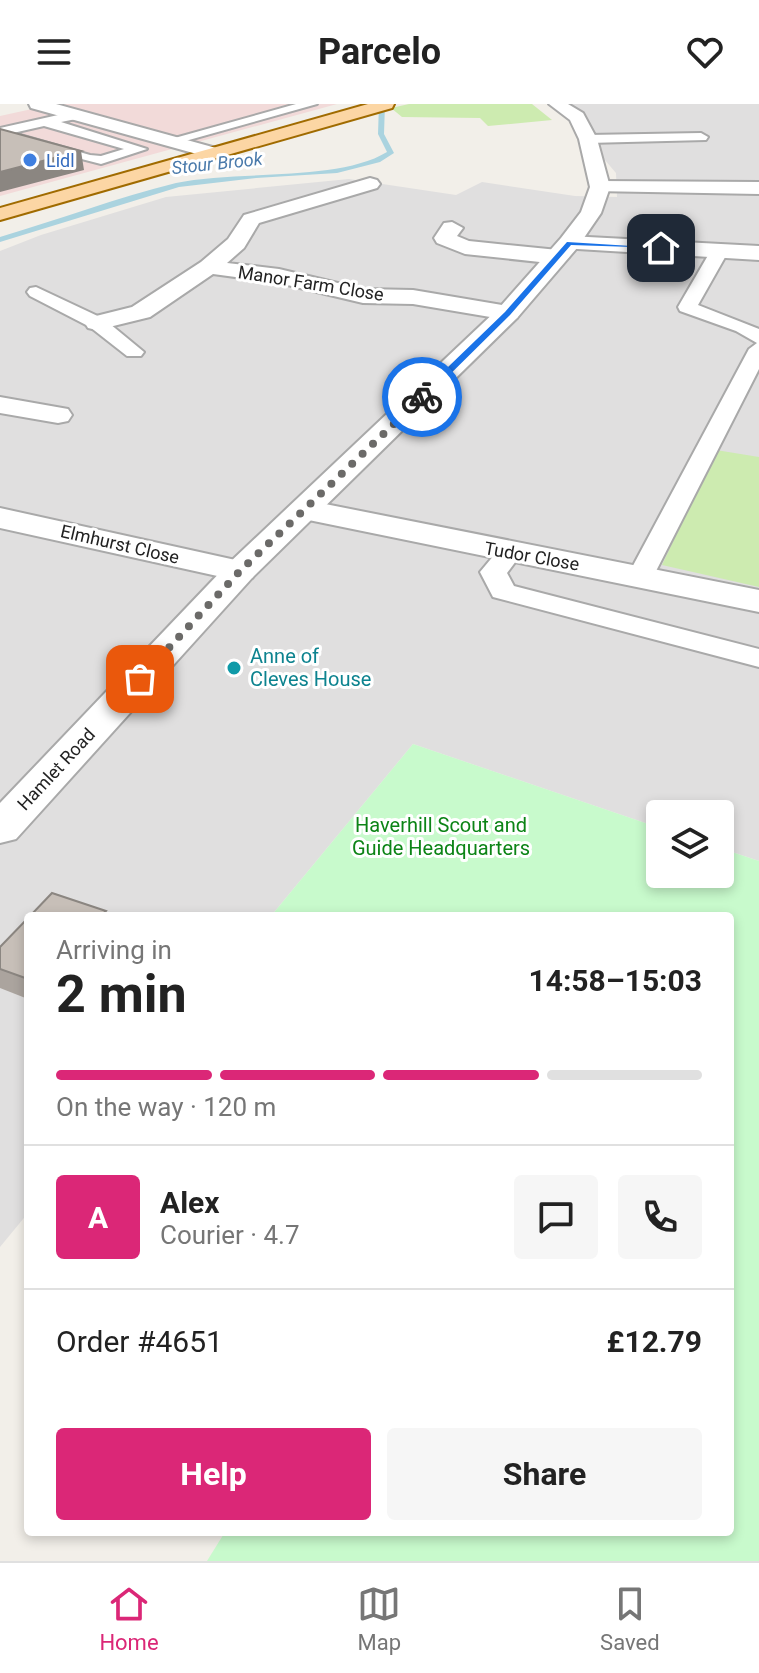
<!DOCTYPE html>
<html lang="en">
<head>
<meta charset="utf-8">
<style>
  :root { --surface:#fff; --page:#f6f6f6; --text:#222; --muted:#767676; --line:#e0e0e0; --accent:#db2777 }
  body { margin:0; font-family:Roboto,sans-serif; background:var(--page); color:var(--text); height:100vh; display:flex; flex-direction:column; font-size:30px; white-space:nowrap }
  * { box-sizing:border-box; margin:0 }
  p { font-size:26px; color:var(--muted) }
  .icon { flex:none; width:44px; height:44px; fill:none; stroke:currentColor; stroke-width:2; stroke-linecap:round; stroke-linejoin:round }
  .map { position:relative; flex:1; overflow:hidden }
  .drawer { position:absolute; left:24px; top:808px; width:710px; height:624px; display:flex; flex-direction:column; background:var(--surface); border-radius:8px; box-shadow:0 4px 12px #0003 }
  .drawer>* { flex:none }
  .fabs { position:absolute; left:646px; top:696px; display:grid; gap:16px }
  .fabs a { display:grid; place-items:center; width:88px; height:88px; border-radius:8px; background:var(--surface); box-shadow:0 4px 12px #0003; font-size:40px }
  .pin { position:absolute; display:grid; place-items:center; width:68px; height:68px; color:#fff; margin:-34px; border-radius:16px; box-shadow:0 4px 12px #0006 }
  .courier { position:absolute; display:grid; place-items:center; width:80px; height:80px; margin:-40px; border:6px solid #1a73e8; border-radius:50%; background:#fff; color:#222; box-shadow:0 2px 10px #0007 }
  .summary em { font-style:normal; font-weight:700 }
  .summary div { display:flex; flex-direction:column-reverse }
  .summary { display:flex; align-items:center; justify-content:space-between; height:136px; padding:0 32px }
  h1 { font-size:52px; font-weight:700; line-height:60px }
  .bar { display:grid; grid-template-columns:repeat(4,1fr); gap:12px 8px; align-content:center; height:96px; padding:0 32px }
  .bar i { height:10px; border-radius:6px; background:var(--line) }
  .bar .selected { background:var(--accent) }
  .bar p { grid-column:span 4 }
  .line { display:flex; align-items:center; gap:20px; padding:0 32px; border-top:2px solid var(--line) }
  .line div { flex:1 }
  .round { display:grid; place-items:center; flex:none; width:84px; height:84px; border-radius:8px; background:var(--page) }
  .primary-button { display:flex; gap:16px; margin-top:auto; padding:16px 32px }
  .primary-button a { flex:1; height:92px; border-radius:8px; background:var(--accent); color:#fff; font-size:32px; font-weight:700; line-height:92px; text-align:center }
  .primary-button a+a { background:var(--page); color:var(--text) }
  header { display:flex; justify-content:space-between; align-items:center; height:104px; padding:0 32px; background:var(--surface); font-size:36px; font-weight:700 }
  .dock { display:flex; justify-content:space-around; align-items:center; height:112px; border-top:2px solid var(--line); background:var(--surface); font-size:22px; color:var(--muted) }
  .dock a { display:grid; justify-items:center; gap:4px }
  .dock .selected { color:var(--accent) }
  .map>svg:first-child { display:block }
  .residential { fill:#e0dfdf }
  .commercial { fill:#f2dad9 }
  .grass { fill:#cdebb0 }
  .park { fill:#c8facc }
  .lines { fill:none; stroke-linecap:round; stroke-linejoin:round }
  .stream { fill:#aad3df; fill-rule:evenodd }
  .service-casing { stroke:#a9a9a9; stroke-width:4 }
  .minor-casing { stroke:#a9a9a9; stroke-width:4 }
  .tertiary-casing { stroke:#a9a9a9; stroke-width:4 }
  .primary-casing { stroke:#a06b00; stroke-width:4 }
  .service { fill:#fff; fill-rule:evenodd }
  .minor { fill:#fff; fill-rule:evenodd }
  .tertiary { fill:#fff; fill-rule:evenodd }
  .primary { fill:#fcd6a4; fill-rule:evenodd }
  .wall { fill:#aba49e }
  .shaded-wall { fill:#8b8681 }
  .building { fill:#c7bfb8; stroke:#8b8681; stroke-width:2 }
  .route { fill:#1a73e8 }
  .done { stroke:#6b6a68; stroke-width:8; stroke-dasharray:0 14.4 }
  .shop-dot { fill:#3f7fe0; stroke:#fff; stroke-width:3 }
  .culture-dot { fill:#0f9aa8; stroke:#fff; stroke-width:3 }
  .labels { text-anchor:middle; dominant-baseline:central; stroke-width:6; stroke-linejoin:round; paint-order:stroke }
  .far-shop-label { font-size:18px; fill:#366cbe; stroke:#fff; text-anchor:start }
  .far-water-label { font-size:18px; font-style:italic; fill:#4a7aab; stroke:#fff }
  .far-street-label { font-size:18px; fill:#222; stroke:#fff }
  .culture-label { font-size:20px; fill:#0d838f; stroke:#fff; text-anchor:start }
  .park-label { font-size:20px; fill:#0c8416; stroke:#fff }
</style>
</head>
<body>
<header><svg class="icon" aria-label="menu" viewBox="0 0 24 24"><path d="M4 6h16M4 12h16M4 18h16"/></svg>Parcelo<svg class="icon" aria-label="heart" viewBox="0 0 24 24"><path d="M12 20l-8-8c-3-5 5-10 8-4 3-6 11-1 8 4z"/></svg></header>
<div class="map">
<svg width="759" height="1457" viewBox="0 0 759 1457">
  <rect width="100%" height="100%" fill="#f2efe9"/>
  <path class="residential" d="M 557,0 L 759,0 L 759,757 L 720,744 L 720,710 L 660,710 L 660,724 L 413,640 L 271,812 L 28,812 L 28,1109 L 0,1143 L 0,147 L 41,131 L 166,93 L 349,75 L 456,91 L 482,78 L 575,92 L 617,93 L 616,69 Z"/>
  <path class="commercial" d="M 55,0 L 337,0 L 0,92 L 0,12 Z"/>
  <path class="grass" d="M 409,0 L 532,0 L 552,16 L 488,22 L 480,14 L 402,13 L 391,4 Z
    M 716,346 L 759,353 L 759,483 L 662,461 Z"/>
  <path class="park" d="M 413,640 L 660,724 L 660,770 L 720,770 L 720,744 L 759,757 L 759,1457 L 207,1457 L 225,1428 L 730,1428 L 730,812 L 271,812 Z"/>
  <g class="lines">
    <path class="stream" d="M 379,0 L 385,0 L 384,30 L 394,49 L 380,58 L 337,69 L 256,74 L 179,83 L 0,138 L 0,133 C 58,116 118,93 176,79 C 236,66 338,78 387,48 L 378,30 Z"/>
    <defs>
      <path id="service" d="M 296,0 L 317,0 L 171,41 L 164,37 Z
        M 76,7 L 81,8 L 81,14 L 61,18 L 147,45 L 101,60 L 0,34 L 0,24 ZM 44,22 L 124,45 L 101,52 L 90,51 L 13,29 Z
        M 701,29 L 708,33 L 706,36 L 588,39 L 581,35 L 588,31 Z
        M 719,143 L 728,148 L 698,201 L 759,225 L 759,265 L 654,471 L 650,477 L 632,477 L 628,471 L 749,245 L 757,239 L 736,227 L 680,207 L 678,203 L 710,148 Z
        M 36,183 L 104,215 L 144,248 L 141,252 L 127,252 L 90,223 L 30,192 L 27,188 L 30,184 Z
        M 509,441 L 518,444 L 522,449 L 507,469 L 514,482 L 759,545 L 759,563 L 493,493 L 480,468 L 500,444 Z"/>
      <path id="minor" d="M 29,0 L 56,0 L 216,44 L 219,48 L 210,54 L 204,52 L 31,4 Z
        M 370,74 L 377,76 L 380,80 L 377,84 L 259,119 L 244,144 L 227,159 L 279,165 L 363,185 L 413,186 L 508,202 L 517,204 L 520,209 L 517,214 L 508,216 L 413,200 L 363,199 L 279,179 L 213,170 L 150,213 L 97,226 L 88,224 L 85,219 L 88,214 L 132,203 L 201,158 L 228,135 L 244,111 Z
        M 600,77 L 759,78 L 759,90 L 593,87 L 590,83 Z
        M 452,118 L 463,124 L 457,132 L 469,137 L 558,146 L 569,153 L 558,160 L 465,150 L 437,139 L 434,134 L 444,119 Z
        M 569,132 L 759,142 L 759,156 L 561,144 L 558,139 Z
        M 0,293 L 68,305 L 72,311 L 68,317 L 58,319 L 0,309 Z
        M 305,396 L 759,486 L 759,508 L 294,413 L 289,406 L 294,399 Z
        M 0,404 L 240,457 L 252,460 L 257,467 L 252,474 L 240,477 L 0,424 Z"/>
      <path id="tertiary" d="M 549,0 L 568,0 L 583,9 L 597,35 L 610,83 L 601,109 L 577,144 L 517,214 L 252,474 L 16,735 L 0,739 L 0,699 L 228,460 L 499,204 L 561,134 L 581,108 L 590,83 L 579,35 L 570,16 Z"/>
      <path id="primary" d="M 368,0 L 394,0 L 392,4 L 0,116 L 0,104 Z"/>
    </defs>
    <use href="#service" class="service-casing"/>
    <use href="#minor" class="minor-casing"/>
    <use href="#tertiary" class="tertiary-casing"/>
    <use href="#primary" class="primary-casing"/>
    <use href="#service" class="service"/>
    <use href="#minor" class="minor"/>
    <use href="#tertiary" class="tertiary"/>
    <use href="#primary" class="primary"/>
  </g>
  <path class="wall" d="M 28,814 L 28,895 L 0,884 L 0,843 Z"/>
  <path class="shaded-wall" d="M 81,47 L 84,66 L 0,88 L 0,68 Z"/>
  <path class="building" d="M 0,25 L 81,47 L 0,68 Z
    M 52,789 L 106,807 L 101,812 L 30,812 Z
    M 28,814 L 28,875 L 0,865 L 0,843 Z"/>
  <path class="route" d="M 567,138 L 664,144 L 571,141 L 510,211 L 425,295 L 419,295 L 419,291 L 505,208 Z"/>
  <g class="lines">
    <path class="done" d="M 140,575 L 240,467 L 422,293"/>
  </g>
  <circle class="shop-dot" cx="30" cy="56" r="8"/>
  <circle class="culture-dot" cx="234" cy="564" r="8"/>
  <g class="labels">
    <g class="far-shop-label">
      <text x="46" y="56">Lidl</text>
    </g>
    <g class="far-water-label">
      <text transform="translate(217 59) rotate(-6)">Stour Brook</text>
    </g>
    <g class="far-street-label">
      <text transform="translate(311 179) rotate(9)">Manor Farm Close</text>
      <text transform="translate(120 440) rotate(13)">Elmhurst Close</text>
      <text transform="translate(532 452) rotate(10)">Tudor Close</text>
      <text transform="translate(56 665) rotate(-47)">Hamlet Road</text>
    </g>
    <g class="culture-label">
      <text x="250" y="552">Anne of<tspan x="250" dy="23">Cleves House</tspan></text>
    </g>
    <g class="park-label">
      <text x="441" y="721">Haverhill Scout and<tspan x="441" dy="23">Guide Headquarters</tspan></text>
    </g>
  </g>
</svg>
<div class="fabs">
<a><svg class="icon" aria-label="layers" viewBox="0 0 24 24"><path d="M12 4l9 5-9 5-9-5zM3 14l9 5 9-5"/></svg></a>
</div>
<div class="pin" style="left:140px;top:575px;background:#ea580c"><svg class="icon" aria-label="bag" viewBox="0 0 24 24"><path d="M5 8h14l-1 12H6zM9 8a3 3 0 0 1 6 0"/></svg></div>
<div class="pin" style="left:661px;top:144px;background:#1f2937"><svg class="icon" aria-label="home" viewBox="0 0 24 24"><path d="M3 11l9-7 9 7M6 9v11h12V9"/></svg></div>
<div class="courier" style="left:422px;top:293px"><svg class="icon" aria-label="bike" viewBox="0 0 24 24"><circle cx="6" cy="16" r="4"/><circle cx="18" cy="16" r="4"/><path d="M6 16l4-8h5l3 8M10 8l3 8H6M13 5h3"/></svg></div>
<section class="drawer">
<div class="summary"><div><h1>2 min</h1><p>Arriving in</p></div><em>14:58–15:03</em></div>
<div class="bar"><i class="selected"></i><i class="selected"></i><i class="selected"></i><i></i><p>On the way · 120 m</p></div>
<div class="line" style="height:144px"><b class="round" style="background:var(--accent);color:#fff">A</b><div><b>Alex</b><p>Courier · 4.7</p></div><a class="round"><svg class="icon" aria-label="chat" viewBox="0 0 24 24"><path d="M4 5h16v11H9l-5 4z"/></svg></a><a class="round"><svg class="icon" aria-label="phone" viewBox="0 0 24 24"><path d="M5 4h4l2 5-3 2q2 4 5 5l2-3 5 2v4C11 20 4 13 5 4z"/></svg></a></div>
<div class="line" style="height:104px"><div>Order #4651</div><b>£12.79</b></div>
<div class="primary-button"><a>Help</a><a>Share</a></div>
</section>
</div>
<nav class="dock">
<a class="selected"><svg class="icon" aria-label="home" viewBox="0 0 24 24"><path d="M3 11l9-7 9 7M6 9v11h12V9"/></svg>Home</a>
<a><svg class="icon" aria-label="map" viewBox="0 0 24 24"><path d="M3 6l6-2 6 2 6-2v14l-6 2-6-2-6 2zM9 4v14M15 6v14"/></svg>Map</a>
<a><svg class="icon" aria-label="saved" viewBox="0 0 24 24"><path d="M7 4h10v16l-5-4-5 4z"/></svg>Saved</a>
</nav>
</body>
</html>
